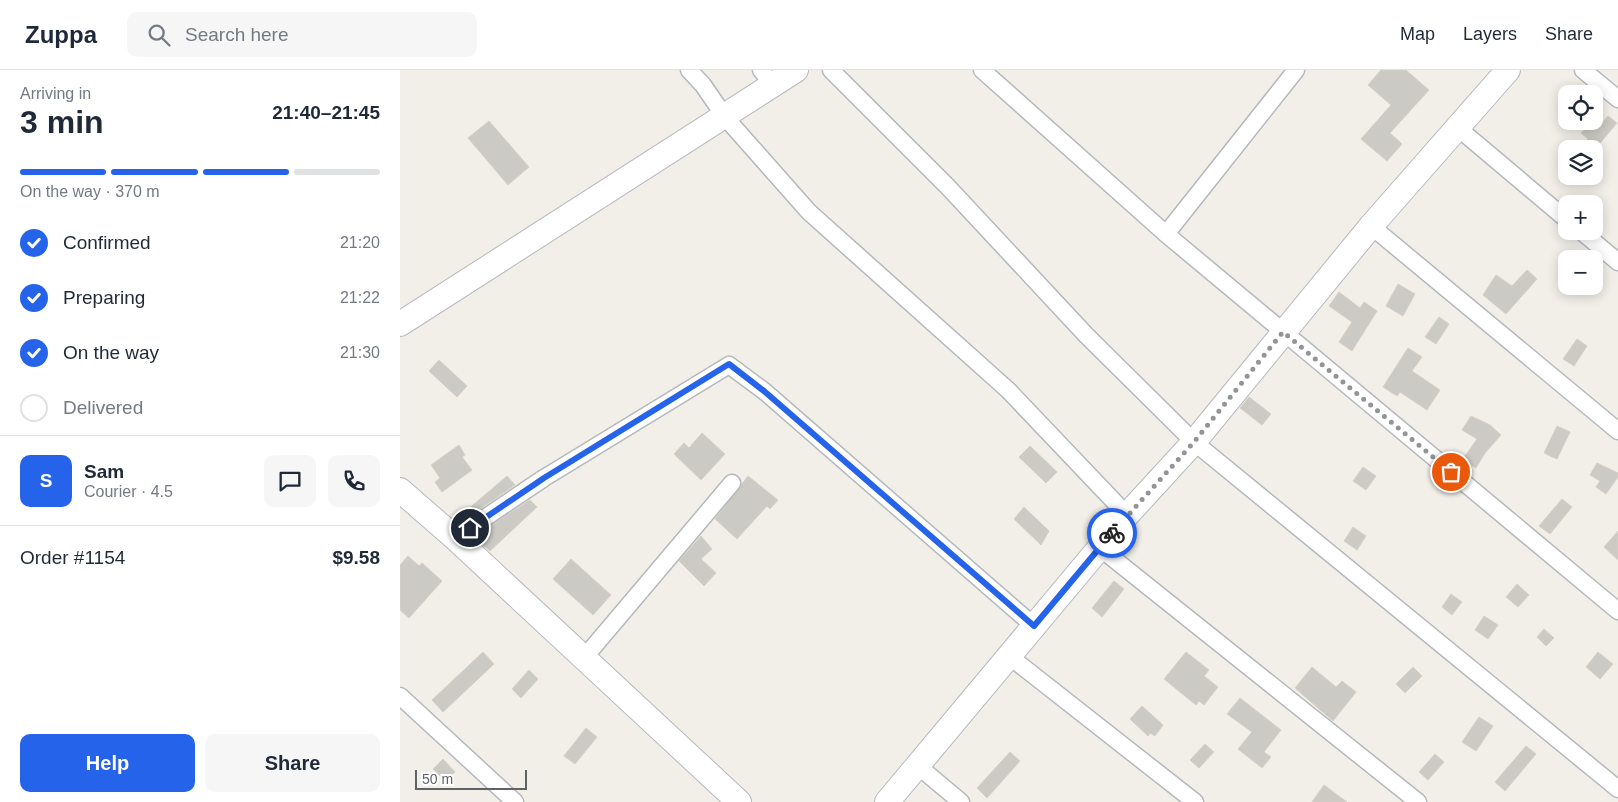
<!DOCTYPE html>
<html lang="en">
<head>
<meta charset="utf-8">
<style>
  :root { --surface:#fff; --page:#f6f6f7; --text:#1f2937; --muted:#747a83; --line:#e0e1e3; --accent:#2563eb }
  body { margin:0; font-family:Helvetica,sans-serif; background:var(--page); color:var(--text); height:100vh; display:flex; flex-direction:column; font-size:19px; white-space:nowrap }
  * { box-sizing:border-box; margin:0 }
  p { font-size:16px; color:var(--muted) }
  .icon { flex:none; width:28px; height:28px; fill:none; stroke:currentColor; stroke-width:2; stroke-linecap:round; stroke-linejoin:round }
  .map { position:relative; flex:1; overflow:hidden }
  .drawer { display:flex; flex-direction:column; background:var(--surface); width:400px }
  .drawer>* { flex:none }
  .tools { position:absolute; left:1158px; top:15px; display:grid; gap:10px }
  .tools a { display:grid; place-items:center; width:45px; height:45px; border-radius:10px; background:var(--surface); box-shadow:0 2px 12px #0003; font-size:25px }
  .scale { position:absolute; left:15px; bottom:12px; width:112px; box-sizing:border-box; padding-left:5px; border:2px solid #5f6368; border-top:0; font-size:14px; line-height:18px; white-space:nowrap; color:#5f6368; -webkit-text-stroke:4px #fff; paint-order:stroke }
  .pin { position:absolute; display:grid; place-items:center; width:42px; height:42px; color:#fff; margin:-21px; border:2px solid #fff; border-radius:50%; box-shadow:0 1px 5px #0007 }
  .courier { position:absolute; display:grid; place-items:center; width:50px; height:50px; margin:-25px; border:4px solid #2563eb; border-radius:50%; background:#fff; color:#222; box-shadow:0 1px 6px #0007 }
  .head em { font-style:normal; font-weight:600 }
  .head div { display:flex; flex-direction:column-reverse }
  .head { display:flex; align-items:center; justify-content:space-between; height:85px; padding:0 20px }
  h1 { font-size:32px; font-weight:600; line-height:38px }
  .bar { display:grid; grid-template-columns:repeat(4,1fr); gap:8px 5px; align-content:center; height:60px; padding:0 20px }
  .bar i { height:6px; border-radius:4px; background:var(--line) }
  .bar .active { background:var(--accent) }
  .bar p { grid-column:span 4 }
  .line { display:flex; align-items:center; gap:12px; padding:0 20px; border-top:1px solid var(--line) }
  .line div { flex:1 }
  .round { display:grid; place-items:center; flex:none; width:52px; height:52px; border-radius:10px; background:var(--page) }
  ol { padding:0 20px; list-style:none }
  li { display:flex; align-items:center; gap:15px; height:55px }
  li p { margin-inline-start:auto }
  li .icon { padding:5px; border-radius:50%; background:var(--accent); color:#fff; stroke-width:4 }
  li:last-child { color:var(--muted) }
  li i { width:28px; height:28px; border:2px solid var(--line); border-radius:50% }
  .button { display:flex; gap:10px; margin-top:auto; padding:10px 20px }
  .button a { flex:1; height:58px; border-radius:10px; background:var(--accent); color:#fff; font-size:20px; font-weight:600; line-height:58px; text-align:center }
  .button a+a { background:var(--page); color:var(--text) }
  header { display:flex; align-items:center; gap:30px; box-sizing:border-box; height:70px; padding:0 25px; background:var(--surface); border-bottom:1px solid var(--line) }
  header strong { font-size:24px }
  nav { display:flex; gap:28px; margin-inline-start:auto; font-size:18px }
  .search { width:350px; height:45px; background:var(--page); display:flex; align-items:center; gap:12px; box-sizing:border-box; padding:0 18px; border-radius:10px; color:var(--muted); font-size:19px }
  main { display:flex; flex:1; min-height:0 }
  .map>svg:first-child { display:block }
  .building { fill:#cccac5; stroke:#d6d1c6 }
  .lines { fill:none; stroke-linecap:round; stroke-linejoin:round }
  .street-casing { stroke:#b5b8bc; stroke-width:19 }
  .secondary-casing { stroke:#b6babf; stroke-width:26 }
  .street { stroke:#fff; stroke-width:16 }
  .secondary { stroke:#fff; stroke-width:24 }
  .done { stroke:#929495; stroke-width:5; stroke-dasharray:0 9 }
  .route { stroke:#2563eb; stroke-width:6 }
</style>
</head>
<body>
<header>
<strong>Zuppa</strong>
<div class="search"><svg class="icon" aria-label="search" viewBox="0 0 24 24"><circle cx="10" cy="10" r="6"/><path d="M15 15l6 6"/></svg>Search here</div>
<nav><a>Map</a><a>Layers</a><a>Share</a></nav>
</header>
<main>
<section class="drawer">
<div class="head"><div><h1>3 min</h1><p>Arriving in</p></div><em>21:40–21:45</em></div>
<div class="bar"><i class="active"></i><i class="active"></i><i class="active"></i><i></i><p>On the way · 370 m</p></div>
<ol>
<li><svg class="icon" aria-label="check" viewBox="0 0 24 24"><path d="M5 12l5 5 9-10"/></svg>Confirmed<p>21:20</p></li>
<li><svg class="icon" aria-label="check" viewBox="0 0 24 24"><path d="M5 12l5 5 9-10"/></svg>Preparing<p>21:22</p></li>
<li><svg class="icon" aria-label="check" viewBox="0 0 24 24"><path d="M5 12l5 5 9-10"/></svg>On the way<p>21:30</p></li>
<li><i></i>Delivered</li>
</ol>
<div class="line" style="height:90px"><b class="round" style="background:var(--accent);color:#fff">S</b><div><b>Sam</b><p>Courier · 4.5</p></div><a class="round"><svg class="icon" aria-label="chat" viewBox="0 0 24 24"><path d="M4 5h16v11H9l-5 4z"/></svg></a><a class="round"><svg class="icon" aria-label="phone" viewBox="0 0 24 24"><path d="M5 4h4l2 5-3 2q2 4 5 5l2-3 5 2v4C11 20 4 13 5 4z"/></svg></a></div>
<div class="line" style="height:65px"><div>Order #1154</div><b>$9.58</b></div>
<div class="button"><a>Help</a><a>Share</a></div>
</section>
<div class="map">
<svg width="1218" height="732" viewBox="0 0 1218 732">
  <rect width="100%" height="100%" fill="#f1efe8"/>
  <path class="building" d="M 981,0 L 1006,0 L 1029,20 L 990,63 L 1002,74 L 987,91 L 961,69 L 991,35 L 968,15 Z
    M 1208,46 L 1217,53 L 1195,79 L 1180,79 L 1188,69 L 1181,63 L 1191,51 L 1194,51 L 1195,47 L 1202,53 Z
    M 89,51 L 129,97 L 108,115 L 68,68 Z
    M 1127,200 L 1137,209 L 1106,244 L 1083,225 L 1096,205 L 1112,216 Z
    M 998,214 L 1015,224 L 1003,246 L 986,236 Z
    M 939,222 L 960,238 L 964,232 L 977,241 L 952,281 L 939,272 L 952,252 L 929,236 Z
    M 1039,247 L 1049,254 L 1036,274 L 1025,267 Z
    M 1177,269 L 1187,276 L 1174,296 L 1163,289 Z
    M 1008,278 L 1022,287 L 1012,301 L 1040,320 L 1027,340 L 1000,322 L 997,326 L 983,317 Z
    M 39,290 L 67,316 L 57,327 L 29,301 Z
    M 849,327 L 871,344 L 862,355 L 840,338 Z
    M 1071,346 L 1090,355 L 1101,365 L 1085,383 L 1076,398 L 1063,389 L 1077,369 L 1062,360 Z
    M 1157,356 L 1170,362 L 1157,389 L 1144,383 Z
    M 302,363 L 325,384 L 301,410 L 274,384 L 284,373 L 289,378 Z
    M 59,375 L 65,385 L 62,387 L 72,400 L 42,422 L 35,412 L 40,408 L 31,395 Z
    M 630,376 L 657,402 L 646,413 L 619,387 Z
    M 1197,393 L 1218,403 L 1218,407 L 1206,424 L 1196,417 L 1200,411 L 1190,405 Z
    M 963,397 L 976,406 L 966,420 L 953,411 Z
    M 107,406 L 115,415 L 62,451 L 59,447 Z
    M 348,406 L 378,430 L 370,439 L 367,436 L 337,469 L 315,449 Z
    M 1162,429 L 1172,437 L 1150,464 L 1139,456 Z
    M 130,430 L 137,437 L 90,481 L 78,471 L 75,466 Z
    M 624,437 L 649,461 L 641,475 L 614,449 Z
    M 953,457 L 966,466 L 957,480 L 944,471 Z
    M 1218,461 L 1218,490 L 1204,477 Z
    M 301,466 L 312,479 L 301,489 L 316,503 L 304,516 L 279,491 Z
    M 8,486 L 19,496 L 22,493 L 42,511 L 9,548 L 0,540 L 0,495 Z
    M 171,489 L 211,525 L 193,545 L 153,509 Z
    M 714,511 L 724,519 L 702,547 L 692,538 Z
    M 1117,514 L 1129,525 L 1118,537 L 1106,527 Z
    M 1051,524 L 1062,532 L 1052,545 L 1042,537 Z
    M 1084,546 L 1098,555 L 1088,569 L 1075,560 Z
    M 1144,559 L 1154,568 L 1146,576 L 1137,567 Z
    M 83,582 L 94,594 L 43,642 L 32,630 Z
    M 786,582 L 809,600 L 804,606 L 818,617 L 804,635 L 799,631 L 796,635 L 764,609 Z
    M 1198,582 L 1213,594 L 1200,609 L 1186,597 Z
    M 912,597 L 936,617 L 942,611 L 956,622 L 933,651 L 895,618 Z
    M 1013,597 L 1022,606 L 1005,623 L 996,614 Z
    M 129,600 L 138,609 L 121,628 L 112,619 Z
    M 840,628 L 881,660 L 864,682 L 871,687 L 862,698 L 838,679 L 852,662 L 827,644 Z
    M 742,636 L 763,655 L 755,666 L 750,663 L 748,666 L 730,649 Z
    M 1079,647 L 1093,656 L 1076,681 L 1062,672 Z
    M 186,658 L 197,667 L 175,694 L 164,686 Z
    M 805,674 L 814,682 L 799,698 L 790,690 Z
    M 1126,676 L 1136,684 L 1105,721 L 1095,712 Z
    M 610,682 L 620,691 L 587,728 L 577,718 Z
    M 1035,684 L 1044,692 L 1028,710 L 1019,702 Z
    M 43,689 L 55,702 L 45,711 L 33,699 Z
    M 924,715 L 947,732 L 912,732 Z"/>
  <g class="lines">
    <defs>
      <path id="street" d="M 289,0 L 303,15 L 325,47 L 409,142 L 608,320 L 727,445
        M 361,0 L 373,15
        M 431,0 L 548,117 L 686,265 L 794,372 L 1218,719
        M 582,0 L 766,164
        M 896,0 L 766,164 L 1218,541
        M 1183,0 L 1218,29
        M 1058,58 L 1166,149
        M 971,156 L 1218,361
        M 1181,161 L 1218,192
        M 55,468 L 144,408 L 329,295 L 364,321 L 634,556
        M 700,478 L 1018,732
        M 609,586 L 795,732
        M 184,588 L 332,413
        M 0,626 L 115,732
        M 518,696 L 561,732"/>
      <path id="secondary" d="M 0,254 L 396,0
        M 0,420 L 55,468 L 339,732
        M 487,732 L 727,445 L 794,372 L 971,156 L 1108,0"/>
    </defs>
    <use href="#street" class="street-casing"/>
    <use href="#secondary" class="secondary-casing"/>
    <use href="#street" class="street"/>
    <use href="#secondary" class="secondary"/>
  </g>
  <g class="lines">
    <path class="done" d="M 712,463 L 794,372 L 883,262 L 1051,402"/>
    <path class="route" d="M 70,458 L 144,408 L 329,294 L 364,321 L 634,556 L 712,463"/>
  </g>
</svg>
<div class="tools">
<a><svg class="icon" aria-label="locate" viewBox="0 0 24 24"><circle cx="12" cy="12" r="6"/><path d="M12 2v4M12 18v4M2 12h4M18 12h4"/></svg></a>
<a><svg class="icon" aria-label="layers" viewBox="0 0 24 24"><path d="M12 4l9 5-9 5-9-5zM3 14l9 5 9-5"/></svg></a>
<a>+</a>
<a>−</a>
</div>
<div class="scale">50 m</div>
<div class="pin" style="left:1051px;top:402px;background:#ea580c"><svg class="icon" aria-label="bag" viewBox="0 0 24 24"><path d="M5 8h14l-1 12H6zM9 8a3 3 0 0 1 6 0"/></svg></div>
<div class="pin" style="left:70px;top:458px;background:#1f2937"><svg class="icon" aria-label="home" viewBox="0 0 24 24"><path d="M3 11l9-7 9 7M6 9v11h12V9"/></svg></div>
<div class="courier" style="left:712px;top:463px"><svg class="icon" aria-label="bike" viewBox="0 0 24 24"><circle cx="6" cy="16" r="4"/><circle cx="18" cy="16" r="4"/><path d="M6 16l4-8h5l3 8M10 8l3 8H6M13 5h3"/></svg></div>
</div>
</main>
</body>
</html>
